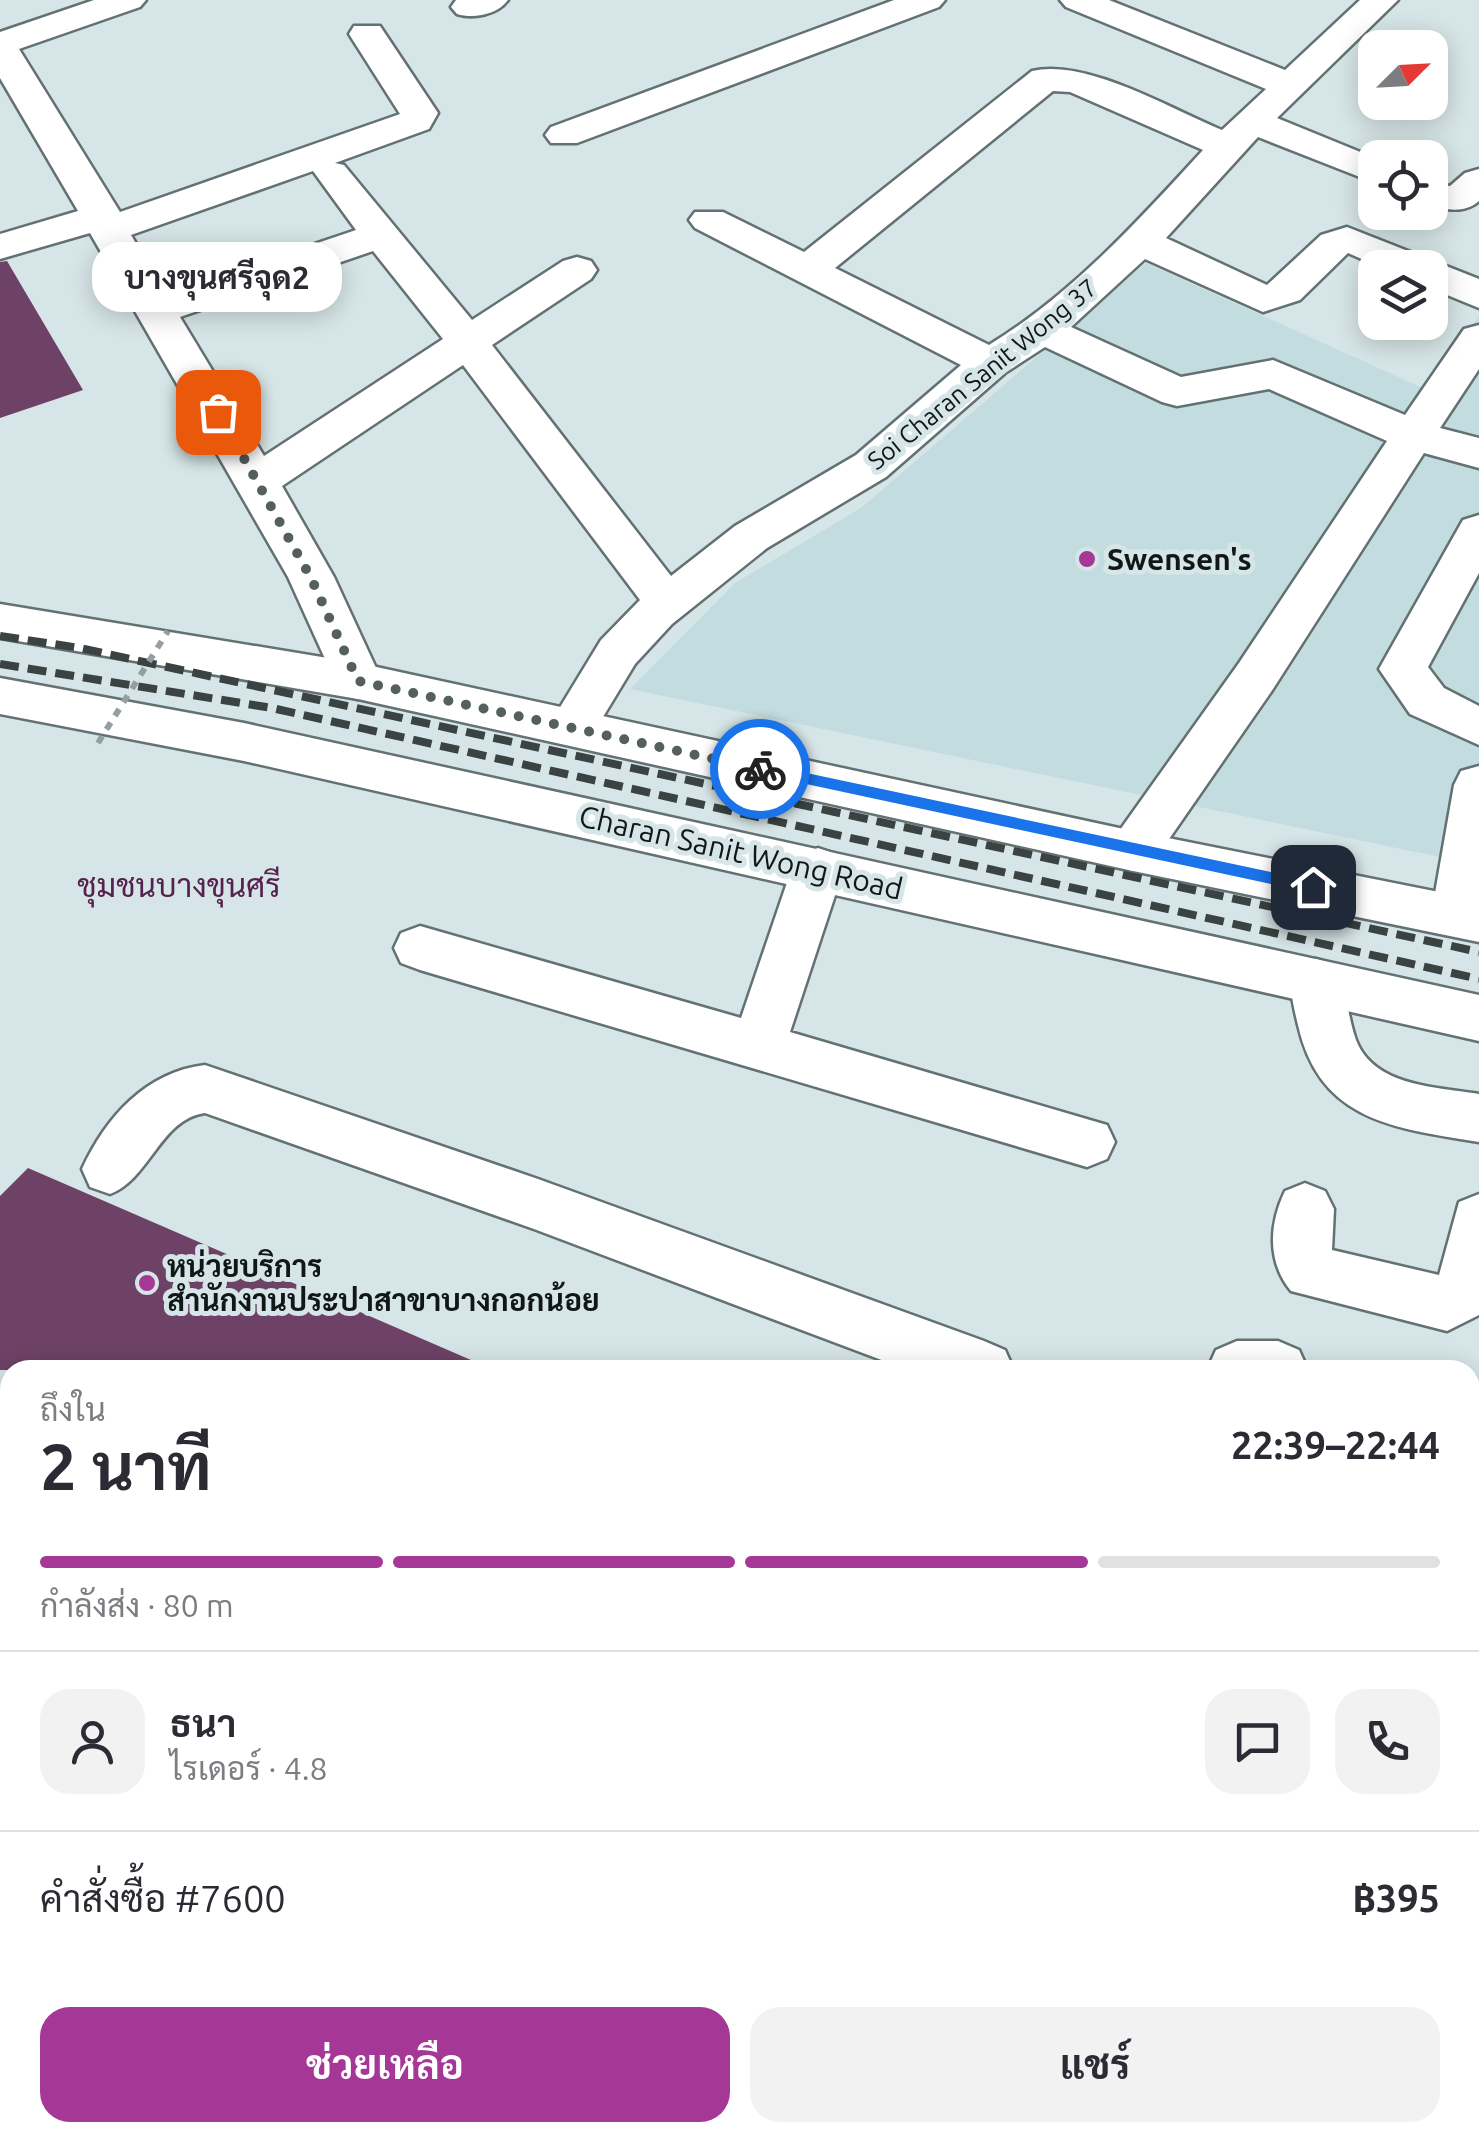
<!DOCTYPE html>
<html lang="th">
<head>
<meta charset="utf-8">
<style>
  :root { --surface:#fff; --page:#f2f2f3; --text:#2b2b33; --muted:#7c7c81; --line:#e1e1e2; --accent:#a53796 }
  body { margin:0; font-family:Ubuntu,Sarabun,sans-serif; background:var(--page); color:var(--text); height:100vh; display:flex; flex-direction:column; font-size:38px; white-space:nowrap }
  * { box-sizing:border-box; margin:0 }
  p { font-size:32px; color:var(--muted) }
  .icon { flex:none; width:55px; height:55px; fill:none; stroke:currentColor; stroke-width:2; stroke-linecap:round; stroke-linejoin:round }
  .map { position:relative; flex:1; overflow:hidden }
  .side { position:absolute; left:0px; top:1360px; width:1480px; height:782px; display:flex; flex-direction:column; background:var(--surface); border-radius:30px 30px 0 0; box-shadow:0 5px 25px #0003 }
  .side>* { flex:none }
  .needle { width:65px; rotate:66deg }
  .buttons { position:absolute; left:1358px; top:30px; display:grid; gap:20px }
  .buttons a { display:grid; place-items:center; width:90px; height:90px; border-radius:20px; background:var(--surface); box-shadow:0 5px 25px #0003; font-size:50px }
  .pin { position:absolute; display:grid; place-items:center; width:85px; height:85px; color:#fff; margin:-42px; border-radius:20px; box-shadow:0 5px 15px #0006 }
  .courier { position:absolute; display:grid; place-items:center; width:100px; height:100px; margin:-50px; border:8px solid #1a73e8; border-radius:50%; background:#fff; color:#222; box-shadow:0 2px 12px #0007 }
  .bubble { position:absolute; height:70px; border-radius:30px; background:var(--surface); box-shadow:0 5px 25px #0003; font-size:32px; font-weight:700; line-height:70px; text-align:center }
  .overview em { font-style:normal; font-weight:700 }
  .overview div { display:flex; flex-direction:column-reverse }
  .overview { display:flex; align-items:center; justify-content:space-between; height:170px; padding:0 40px }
  h1 { font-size:65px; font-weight:700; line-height:75px }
  .bar { display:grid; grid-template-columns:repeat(4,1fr); gap:15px 10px; align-content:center; height:120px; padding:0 40px }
  .bar i { height:12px; border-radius:8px; background:var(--line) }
  .bar .on { background:var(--accent) }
  .bar p { grid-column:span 4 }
  .line { display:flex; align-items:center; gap:25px; padding:0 40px; border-top:2px solid var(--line) }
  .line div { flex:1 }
  .round { display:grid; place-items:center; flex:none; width:105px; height:105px; border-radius:30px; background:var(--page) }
  .action { display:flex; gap:20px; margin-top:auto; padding:20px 40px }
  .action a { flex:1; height:115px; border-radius:30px; background:var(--accent); color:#fff; font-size:40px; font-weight:700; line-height:115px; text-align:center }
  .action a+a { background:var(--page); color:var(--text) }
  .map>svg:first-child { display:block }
  .built { fill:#c3dcdf }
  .building { fill:#6e4266 }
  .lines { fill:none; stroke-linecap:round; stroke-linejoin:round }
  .minor-casing { stroke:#637173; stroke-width:5 }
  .major-casing { stroke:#637173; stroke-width:5 }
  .minor { fill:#fff; fill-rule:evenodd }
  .major { fill:#fff; fill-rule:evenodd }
  .rail { stroke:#3a4242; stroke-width:8; stroke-dasharray:19 9; stroke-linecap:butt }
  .path-bridge { stroke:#939fa1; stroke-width:6; stroke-dasharray:8 8; stroke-linecap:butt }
  .route { fill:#1a73e8 }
  .done { stroke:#565f60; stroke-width:10; stroke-dasharray:0 18 }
  .poi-dot { fill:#a53796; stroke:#d6e5e7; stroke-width:4 }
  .labels { text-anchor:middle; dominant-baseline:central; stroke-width:10; stroke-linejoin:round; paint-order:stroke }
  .far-street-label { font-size:25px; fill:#111717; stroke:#d6e5e7 }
  .poi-label { font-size:30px; font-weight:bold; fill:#111717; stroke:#d6e5e7; text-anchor:start }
  .street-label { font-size:30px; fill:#111717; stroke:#d6e5e7 }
  .neighbourhood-label { font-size:32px; fill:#56214e; stroke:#d6e5e7 }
</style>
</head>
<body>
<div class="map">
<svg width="1479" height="2141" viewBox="0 0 1479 2141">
  <rect width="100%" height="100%" fill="#d6e5e7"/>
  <path class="built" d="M 1146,263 L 1427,390 L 1479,316 L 1479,865 L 630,689 L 735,583 L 861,508 Z"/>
  <path class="building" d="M 7,261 L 83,390 L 0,418 L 0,262 Z
    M 28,1168 L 494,1370 L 0,1370 L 0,1196 Z"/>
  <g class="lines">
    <defs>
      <path id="minor" d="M 94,0 L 146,0 L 140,7 L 19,49 L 120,212 L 400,114 L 349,34 L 354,26 L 380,26 L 438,113 L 429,129 L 335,163 L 344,165 L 472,320 L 563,261 L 577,257 L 591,261 L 597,270 L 591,279 L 492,345 L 671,576 L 735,526 L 856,455 L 961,365 L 695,228 L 689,220 L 695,212 L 723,212 L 804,252 L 1032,71 C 1086,58 1171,109 1222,130 L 1266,89 L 1066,7 L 1060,0 L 1109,0 L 1285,70 L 1360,0 L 1398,0 L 1277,118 L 1375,158 L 1375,183 L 1258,137 L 1166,238 L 1267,285 L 1321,235 L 1347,227 L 1479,279 L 1479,308 L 1430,288 L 1430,268 L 1382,268 L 1348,253 L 1300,300 L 1263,312 L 1145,259 L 1071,327 L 1181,377 L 1273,360 L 1405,415 L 1464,329 L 1479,325 L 1479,369 L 1440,428 L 1479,438 L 1479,468 L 1424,453 L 1273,689 L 1151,865 L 1133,871 L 1115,865 L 1108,851 L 1115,837 L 1239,663 L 1387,441 L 1269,389 L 1177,406 L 1162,402 L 1045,347 L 1005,373 L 886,477 L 767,548 L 672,624 L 635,664 L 589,740 L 572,745 L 555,740 L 548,727 L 601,640 L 640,600 L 463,365 L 282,486 L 334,577 L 382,681 L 375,694 L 358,699 L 341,694 L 288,577 L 90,233 L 0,259 L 0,234 L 78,211 L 0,78 L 0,32 ZM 1053,91 L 1070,92 L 1203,150 C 1138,221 1072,294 989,345 L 835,268 ZM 313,171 L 356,230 L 166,294 L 131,235 ZM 373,251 L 443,339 L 264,456 L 180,317 Z
        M 456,0 L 508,0 C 497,15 473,19 457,14 L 451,7 Z
        M 894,0 L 945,0 L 939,7 L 577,143 L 551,143 L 545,135 L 551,127 Z
        M 1479,169 L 1479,201 C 1464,214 1448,209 1430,207 L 1430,183 L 1450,186 L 1465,173 Z
        M 1479,515 L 1479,573 L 1428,667 L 1444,688 L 1479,706 L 1479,745 L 1410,714 L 1379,669 L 1463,520 Z
        M 1479,766 L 1479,924 L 1475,931 L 1457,937 L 1439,931 L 1431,916 L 1454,785 L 1461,771 Z
        M 818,848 L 836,854 L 844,868 L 790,1032 L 1107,1125 L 1115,1142 L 1107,1159 L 1087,1167 L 420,970 L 401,963 L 394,948 L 401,933 L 420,926 L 741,1018 L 792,868 L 800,854 Z
        M 1316,959 L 1335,965 C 1347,989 1347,1015 1356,1040 C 1374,1087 1438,1087 1479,1094 L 1479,1142 C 1395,1128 1320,1122 1298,1025 C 1293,1003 1287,986 1297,965 Z
        M 205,1065 L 538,1179 L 984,1341 L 1005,1350 L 1014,1370 L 908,1370 L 534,1229 L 205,1113 C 160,1119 150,1179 110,1194 L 90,1187 L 82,1169 C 106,1117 146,1072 205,1065 Z
        M 1305,1183 L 1325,1191 L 1334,1209 L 1332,1250 L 1439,1275 L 1459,1202 L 1479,1194 L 1479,1315 L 1447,1331 L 1291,1291 C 1267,1262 1269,1224 1285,1191 Z
        M 1237,1341 L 1278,1341 L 1299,1350 L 1308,1370 L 1207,1370 L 1216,1350 Z
        M 10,1401 L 10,1471 L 0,1475 L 0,1405 Z
        M 1470,1410 L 1479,1414 L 1479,1474 L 1470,1470 Z
        M 1470,1925 L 1479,1929 L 1479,2001 L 1470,1997 Z"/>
      <path id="major" d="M 0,604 L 358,663 L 1133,831 L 1479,900 L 1479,942 L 1133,871 L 358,699 L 0,638 Z
        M 0,678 L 244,723 L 1479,995 L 1479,1041 L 244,761 L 0,714 Z"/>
    </defs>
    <use href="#minor" class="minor-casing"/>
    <use href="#major" class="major-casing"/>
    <use href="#minor" class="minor"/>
    <use href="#major" class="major"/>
    <path class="rail" d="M 0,636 L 80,648 L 1479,952
      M 0,664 L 272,708 L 1479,979"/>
    <path class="path-bridge" d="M 98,743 L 168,631"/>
  </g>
  <path class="route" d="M 760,763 L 1313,881 L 1321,887 L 1313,893 L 760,774 L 753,769 Z"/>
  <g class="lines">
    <path class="done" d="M 218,412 L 311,578 L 358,681 L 760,769"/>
  </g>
  <g class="poi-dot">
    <circle cx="1087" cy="559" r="10"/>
    <circle cx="147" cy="1283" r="10"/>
  </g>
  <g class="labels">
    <g class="far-street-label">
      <text transform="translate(982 374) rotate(-39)">Soi Charan Sanit Wong 37</text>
    </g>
    <g class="poi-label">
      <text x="1107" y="559">Swensen's</text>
      <text x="167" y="1266">หน่วยบริการ<tspan x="167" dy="34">สำนักงานประปาสาขาบางกอกน้อย</tspan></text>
    </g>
    <g class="street-label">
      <text transform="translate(741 852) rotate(13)">Charan Sanit Wong Road</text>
    </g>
    <g class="neighbourhood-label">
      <text x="179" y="885">ชุมชนบางขุนศรี</text>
    </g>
  </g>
</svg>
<div class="buttons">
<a><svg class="needle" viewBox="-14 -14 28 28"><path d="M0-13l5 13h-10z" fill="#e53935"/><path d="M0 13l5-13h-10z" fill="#7c7c81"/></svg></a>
<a><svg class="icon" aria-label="locate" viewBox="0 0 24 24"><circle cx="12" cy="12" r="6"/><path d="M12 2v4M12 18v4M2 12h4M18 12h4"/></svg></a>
<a><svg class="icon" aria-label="layers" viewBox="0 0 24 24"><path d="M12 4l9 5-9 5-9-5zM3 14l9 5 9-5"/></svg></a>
</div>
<div class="pin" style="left:218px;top:412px;background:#ea580c"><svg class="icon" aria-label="bag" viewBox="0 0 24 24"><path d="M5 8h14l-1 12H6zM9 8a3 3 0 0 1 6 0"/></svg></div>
<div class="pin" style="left:1313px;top:887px;background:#1f2937"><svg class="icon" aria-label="home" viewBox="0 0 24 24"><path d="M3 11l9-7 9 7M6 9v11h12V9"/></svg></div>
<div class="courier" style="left:760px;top:769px"><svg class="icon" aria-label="bike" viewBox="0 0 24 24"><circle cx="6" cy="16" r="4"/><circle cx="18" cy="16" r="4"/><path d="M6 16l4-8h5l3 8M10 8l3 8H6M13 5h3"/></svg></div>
<div class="bubble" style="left:92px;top:242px;width:250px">บางขุนศรีจุด2</div>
<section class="side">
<div class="overview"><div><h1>2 นาที</h1><p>ถึงใน</p></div><em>22:39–22:44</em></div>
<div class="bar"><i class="on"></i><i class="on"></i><i class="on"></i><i></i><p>กำลังส่ง · 80 m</p></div>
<div class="line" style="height:180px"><a class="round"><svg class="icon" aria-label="person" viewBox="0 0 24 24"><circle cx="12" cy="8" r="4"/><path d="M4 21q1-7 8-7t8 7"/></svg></a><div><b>ธนา</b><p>ไรเดอร์ · 4.8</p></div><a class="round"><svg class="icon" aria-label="chat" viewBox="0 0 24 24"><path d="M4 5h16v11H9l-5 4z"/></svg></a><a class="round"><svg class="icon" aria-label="phone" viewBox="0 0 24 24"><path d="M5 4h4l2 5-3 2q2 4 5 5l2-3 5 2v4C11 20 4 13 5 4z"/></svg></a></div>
<div class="line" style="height:130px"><div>คำสั่งซื้อ #7600</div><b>฿395</b></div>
<div class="action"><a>ช่วยเหลือ</a><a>แชร์</a></div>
</section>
</div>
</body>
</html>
